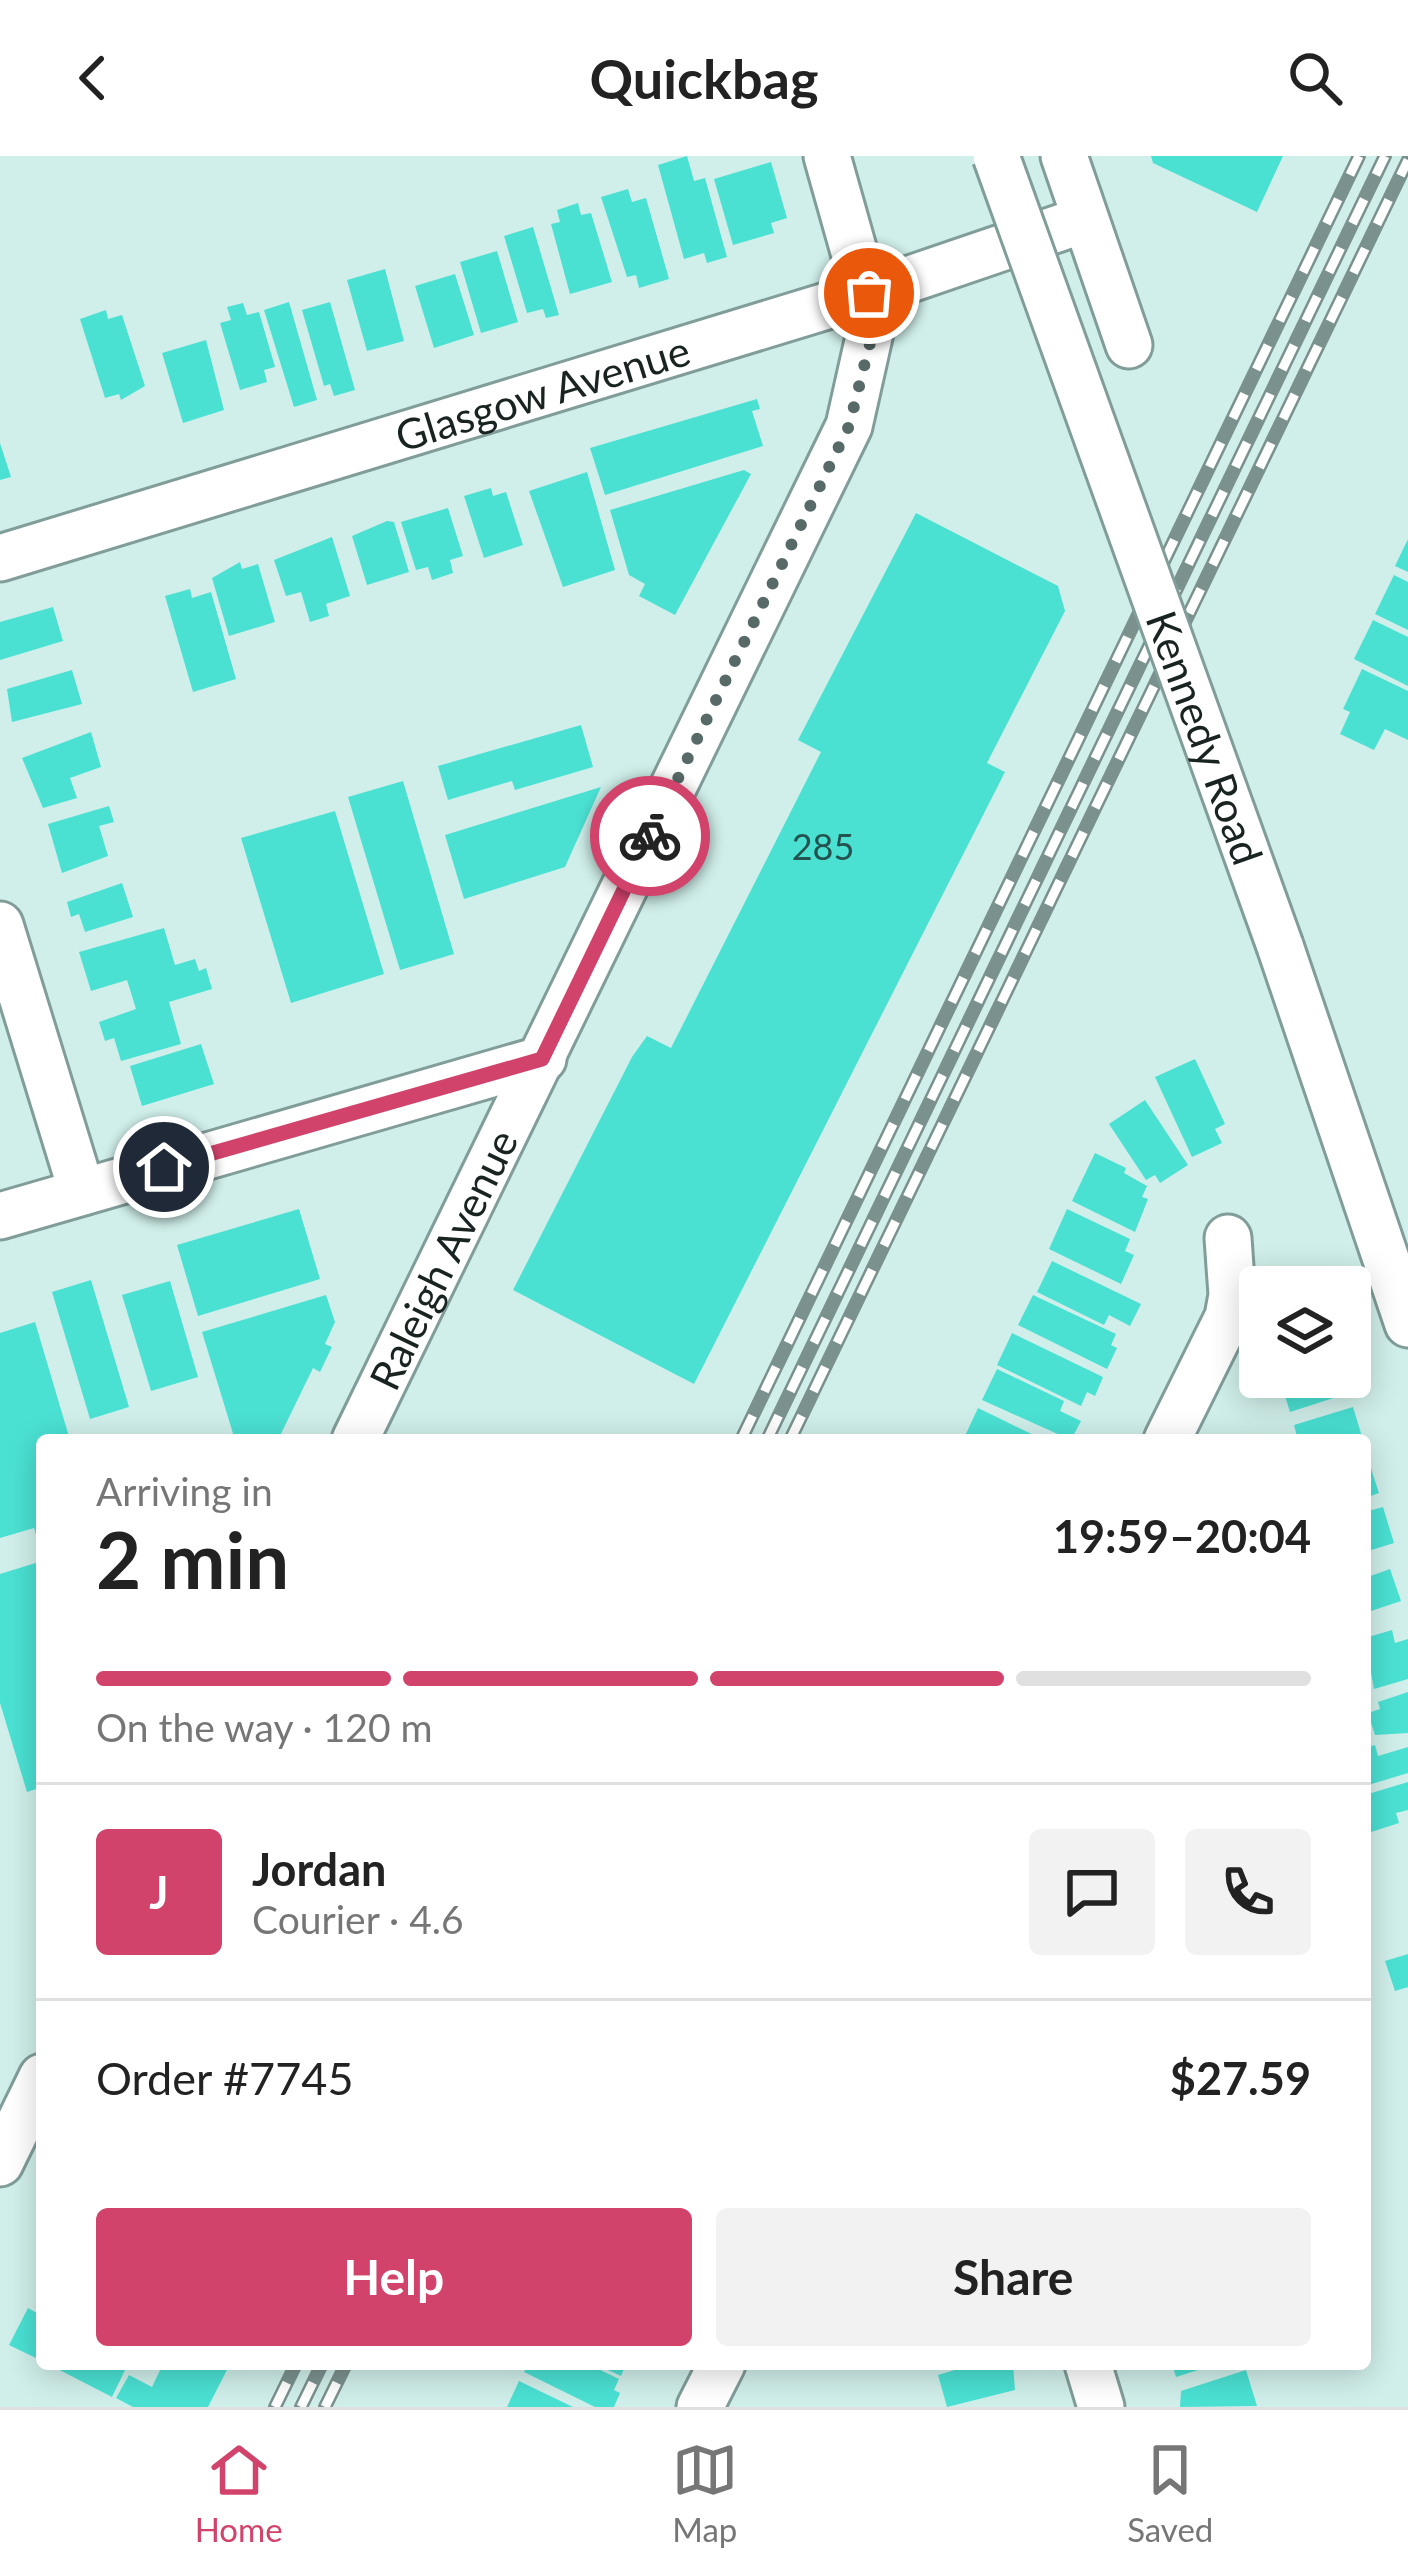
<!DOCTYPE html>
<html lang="en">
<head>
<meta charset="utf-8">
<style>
  :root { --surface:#fff; --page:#f2f2f2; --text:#222; --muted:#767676; --line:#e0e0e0; --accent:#d2436c }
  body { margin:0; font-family:Lato,sans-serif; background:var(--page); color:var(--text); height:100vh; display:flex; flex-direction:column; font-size:45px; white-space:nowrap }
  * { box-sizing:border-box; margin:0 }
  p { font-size:39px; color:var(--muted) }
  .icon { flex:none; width:66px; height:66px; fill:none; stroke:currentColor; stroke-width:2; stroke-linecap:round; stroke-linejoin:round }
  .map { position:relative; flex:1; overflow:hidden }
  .panel { position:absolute; left:36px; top:1278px; width:1335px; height:936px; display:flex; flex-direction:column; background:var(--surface); border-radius:12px; box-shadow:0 6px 30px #0003 }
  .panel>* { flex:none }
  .fabs { position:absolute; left:1239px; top:1110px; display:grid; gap:24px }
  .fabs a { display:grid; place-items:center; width:132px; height:132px; border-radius:12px; background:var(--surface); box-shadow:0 6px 30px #0003; font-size:60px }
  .pin { position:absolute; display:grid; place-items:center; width:102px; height:102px; color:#fff; margin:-51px; border:6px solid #fff; border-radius:50%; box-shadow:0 3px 12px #0007 }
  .courier { position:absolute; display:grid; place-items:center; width:120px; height:120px; margin:-60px; border:9px solid #d2436c; border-radius:50%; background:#fff; color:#222; box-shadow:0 3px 15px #0007 }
  .head em { font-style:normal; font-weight:700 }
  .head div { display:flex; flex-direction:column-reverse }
  .head { display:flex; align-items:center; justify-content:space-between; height:204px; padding:0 60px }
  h1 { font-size:78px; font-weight:700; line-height:90px }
  .bar { display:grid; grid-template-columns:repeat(4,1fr); gap:18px 12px; align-content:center; height:144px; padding:0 60px }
  .bar i { height:15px; border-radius:9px; background:var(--line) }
  .bar .current { background:var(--accent) }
  .bar p { grid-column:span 4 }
  .line { display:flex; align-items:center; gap:30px; padding:0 60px; border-top:3px solid var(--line) }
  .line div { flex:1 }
  .round { display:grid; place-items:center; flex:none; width:126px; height:126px; border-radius:12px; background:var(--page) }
  .button { display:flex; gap:24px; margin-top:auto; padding:24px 60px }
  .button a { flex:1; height:138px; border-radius:12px; background:var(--accent); color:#fff; font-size:48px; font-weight:700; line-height:138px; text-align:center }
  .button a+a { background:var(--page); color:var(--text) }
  header { display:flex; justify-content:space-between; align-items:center; height:156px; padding:0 60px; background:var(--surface); font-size:54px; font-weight:700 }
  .tabs { display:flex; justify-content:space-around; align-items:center; height:168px; border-top:3px solid var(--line); background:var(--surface); font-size:33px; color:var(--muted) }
  .tabs a { display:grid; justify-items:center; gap:6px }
  .tabs .current { color:var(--accent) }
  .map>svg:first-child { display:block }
  .building { fill:#4ae1d3 }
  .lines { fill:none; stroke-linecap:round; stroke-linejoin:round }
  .minor-casing { stroke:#819d99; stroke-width:51 }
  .minor { stroke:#fff; stroke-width:45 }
  .rail-casing { stroke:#7b918e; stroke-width:14 }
  .rail { stroke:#fff; stroke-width:9; stroke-dasharray:27; stroke-linecap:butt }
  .minor-bridge-casing { stroke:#819d99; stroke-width:51; stroke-linecap:butt }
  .minor-bridge { stroke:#fff; stroke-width:45 }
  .done { stroke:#586a68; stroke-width:12; stroke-dasharray:0 21.6 }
  .route { stroke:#d2436c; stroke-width:15 }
  .labels { text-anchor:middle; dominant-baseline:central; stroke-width:10; stroke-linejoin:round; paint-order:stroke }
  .number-label { font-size:36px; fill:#24524e }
  .street-label { font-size:42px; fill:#182322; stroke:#fff }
</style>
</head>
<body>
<header><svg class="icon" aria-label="back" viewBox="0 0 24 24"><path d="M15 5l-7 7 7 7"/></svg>Quickbag<svg class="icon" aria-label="search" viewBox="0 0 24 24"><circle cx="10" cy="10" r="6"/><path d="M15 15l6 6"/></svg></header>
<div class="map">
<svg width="1408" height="2251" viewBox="0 0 1408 2251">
  <rect width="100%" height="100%" fill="#d0efea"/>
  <path class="building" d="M 687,0 L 694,25 L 705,22 L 727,101 L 707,107 L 704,97 L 684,103 L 658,9 Z
    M 1151,0 L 1283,0 L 1257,56 L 1153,7 Z
    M 771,6 L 787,62 L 771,67 L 774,77 L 733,89 L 714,23 Z
    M 628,33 L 632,46 L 646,42 L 669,123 L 639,132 L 636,119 L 627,121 L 601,41 Z
    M 578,47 L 581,59 L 591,57 L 612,126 L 570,138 L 551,68 L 560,66 L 557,54 Z
    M 533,71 L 559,159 L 546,162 L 543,153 L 527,157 L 504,80 Z
    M 497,95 L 518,166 L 481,177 L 460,106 Z
    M 385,113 L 404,185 L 367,195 L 347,124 Z
    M 455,118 L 474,179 L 434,192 L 415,130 Z
    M 289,146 L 317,244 L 294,251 L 264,154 Z
    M 330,146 L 355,234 L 334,240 L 330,228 L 324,230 L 302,154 Z
    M 243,147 L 247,159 L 259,156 L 275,211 L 264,214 L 267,226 L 240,234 L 220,167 L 231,164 L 227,151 Z
    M 106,154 L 108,163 L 122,159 L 145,230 L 121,244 L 119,238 L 105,242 L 80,163 Z
    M 206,184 L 224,254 L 183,267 L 162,197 Z
    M 757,243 L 760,253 L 752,255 L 763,290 L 605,339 L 590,292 Z
    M 0,287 L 11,321 L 0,324 Z
    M 744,314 L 751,318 L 675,459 L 639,440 L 645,428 L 629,419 L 610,354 Z
    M 587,316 L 615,414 L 563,431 L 529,335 Z
    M 491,332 L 493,340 L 506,336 L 523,389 L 484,402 L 464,340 Z
    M 448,352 L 463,400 L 450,404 L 453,417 L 432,424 L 428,411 L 416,414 L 401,366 Z
    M 916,357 L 1058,430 L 1065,455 L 987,607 L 1005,616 L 694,1228 L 513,1134 L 632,901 L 647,880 L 671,892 L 821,596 L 798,584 Z
    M 387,365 L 394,366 L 409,416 L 367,429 L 352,380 Z
    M 332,381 L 350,440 L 326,448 L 329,460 L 310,466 L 301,436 L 286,440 L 274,404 Z
    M 1408,383 L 1408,416 L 1395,410 Z
    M 240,406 L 242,413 L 258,408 L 275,466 L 229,480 L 212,422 Z
    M 1394,419 L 1408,426 L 1408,474 L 1375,458 Z
    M 190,433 L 192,442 L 211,436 L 236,523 L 193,536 L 165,440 Z
    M 53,451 L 63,485 L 0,504 L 0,466 Z
    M 1373,464 L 1408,481 L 1408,530 L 1354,503 Z
    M 1362,513 L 1408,535 L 1408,584 L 1385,573 L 1374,594 L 1340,578 L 1350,556 L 1343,553 Z
    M 72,514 L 82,548 L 12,566 L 7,533 Z
    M 581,569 L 593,611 L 515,634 L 512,625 L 448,644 L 438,610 Z
    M 91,576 L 101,611 L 70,622 L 77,642 L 43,652 L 22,602 Z
    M 403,625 L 454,798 L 400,814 L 348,641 Z
    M 601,631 L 565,711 L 464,743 L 445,679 Z
    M 109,650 L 114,666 L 99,670 L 108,700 L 62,717 L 48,668 Z
    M 335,655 L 384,818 L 291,847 L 241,682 Z
    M 122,727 L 133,761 L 85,776 L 79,758 L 71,761 L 67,746 Z
    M 164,772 L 175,809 L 195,803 L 199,815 L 206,812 L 212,833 L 169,846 L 181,888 L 121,905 L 114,882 L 105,885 L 99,866 L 136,853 L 127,824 L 91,835 L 79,796 Z
    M 201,888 L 214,928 L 142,950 L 130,910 Z
    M 1195,903 L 1225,968 L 1215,973 L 1222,987 L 1192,1001 L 1155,921 Z
    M 1145,944 L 1188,1009 L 1160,1027 L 1155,1019 L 1146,1024 L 1109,968 Z
    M 1095,997 L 1126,1012 L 1124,1017 L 1147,1030 L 1142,1041 L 1148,1043 L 1135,1076 L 1072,1045 Z
    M 299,1053 L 320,1123 L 198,1160 L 177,1089 Z
    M 1067,1053 L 1130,1083 L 1125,1095 L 1134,1099 L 1121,1128 L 1049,1093 Z
    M 1052,1105 L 1141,1148 L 1130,1170 L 1109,1159 L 1104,1169 L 1037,1136 Z
    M 91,1124 L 129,1251 L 90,1263 L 52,1136 Z
    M 170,1125 L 198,1221 L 151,1235 L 122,1139 Z
    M 326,1139 L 335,1166 L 325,1188 L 332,1191 L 320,1216 L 313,1212 L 278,1284 L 235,1284 L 202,1176 Z
    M 1033,1139 L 1116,1178 L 1111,1189 L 1117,1192 L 1107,1213 L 1018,1169 Z
    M 35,1166 L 70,1284 L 42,1284 L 42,1380 L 37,1382 L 34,1372 L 0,1382 L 0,1177 Z
    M 1012,1177 L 1103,1221 L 1095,1240 L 1087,1236 L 1081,1250 L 997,1209 Z
    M 997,1213 L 1064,1245 L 1060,1255 L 1081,1265 L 1071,1284 L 982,1244 Z
    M 1279,1221 L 1344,1221 L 1349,1237 L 1290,1256 Z
    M 1353,1251 L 1363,1284 L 1298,1284 L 1294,1269 Z
    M 978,1252 L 1044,1284 L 963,1284 Z
    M 1365,1294 L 1379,1337 L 1365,1342 Z
    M 1383,1351 L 1394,1387 L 1365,1396 L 1365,1356 Z
    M 42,1405 L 42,1631 L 27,1636 L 0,1547 L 0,1418 Z
    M 1390,1413 L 1401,1445 L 1365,1457 L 1365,1422 Z
    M 1392,1474 L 1395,1487 L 1408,1483 L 1408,1523 L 1374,1533 L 1365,1482 Z
    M 1408,1536 L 1408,1577 L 1375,1579 L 1368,1557 L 1380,1553 L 1378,1546 Z
    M 1375,1589 L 1378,1600 L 1408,1591 L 1408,1617 L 1365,1630 L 1365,1592 Z
    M 1408,1626 L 1408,1654 L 1396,1657 L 1399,1667 L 1365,1678 L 1365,1639 Z
    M 1408,1798 L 1408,1831 L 1395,1835 L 1385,1805 Z
    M 28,2152 L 42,2160 L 42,2205 L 9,2189 Z
    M 48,2208 L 128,2208 L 112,2241 Z
    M 163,2208 L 230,2208 L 208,2251 L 133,2251 L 116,2242 L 129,2219 L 152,2231 Z
    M 528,2208 L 588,2208 L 619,2223 L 614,2234 L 620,2237 L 614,2251 L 595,2251 L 524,2216 Z
    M 595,2208 L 626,2208 L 621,2220 Z
    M 975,2208 L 1013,2208 L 1015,2234 L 947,2251 L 938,2219 Z
    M 1172,2208 L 1214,2208 L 1214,2209 L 1176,2221 Z
    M 1246,2214 L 1257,2250 L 1180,2251 L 1181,2235 Z
    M 519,2225 L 573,2251 L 507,2251 Z"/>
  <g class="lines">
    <defs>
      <g id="minor">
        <path d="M 1064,0 L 1129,189"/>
        <path id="s1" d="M 0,402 L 869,137 L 1083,64"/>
        <path d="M 0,769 L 82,1036"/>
        <path d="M 1280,790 L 1408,1168"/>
        <path d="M 0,1060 L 543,903"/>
        <path id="s2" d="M 355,1284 L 849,270 L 873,163 L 827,0"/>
        <path d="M 1167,1284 L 1228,1161 L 1232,1139 L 1228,1082"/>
        <path d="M 0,2007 L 42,1921"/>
        <path d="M 1088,2208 L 1101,2251"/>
        <path d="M 700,2251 L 722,2208"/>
      </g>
    </defs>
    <use href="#minor" class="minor-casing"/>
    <use href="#minor" class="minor"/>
    <defs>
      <path id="rail" d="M 741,1284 L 1359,0
        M 767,1284 L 1385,0
        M 790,1284 L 1408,4
        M 275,2251 L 296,2208
        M 301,2251 L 322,2208
        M 325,2251 L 346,2208"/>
    </defs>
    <use href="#rail" class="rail-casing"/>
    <use href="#rail" class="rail"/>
    <defs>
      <g id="minor-bridge">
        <path id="s3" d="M 996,0 L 1280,790"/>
      </g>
    </defs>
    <use href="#minor-bridge" class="minor-bridge-casing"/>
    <use href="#minor-bridge" class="minor-bridge"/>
  </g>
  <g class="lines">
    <path class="done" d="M 650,680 L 849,270 L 872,179 L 869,137"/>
    <path class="route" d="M 164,1011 L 542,903 L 650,680"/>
  </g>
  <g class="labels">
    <g class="number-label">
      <text x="823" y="690">285</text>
    </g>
    <g class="street-label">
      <text stroke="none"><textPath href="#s1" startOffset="567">Glasgow Avenue</textPath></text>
      <text stroke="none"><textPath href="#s3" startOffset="618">Kennedy Road</textPath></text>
      <text stroke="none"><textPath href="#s2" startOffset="201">Raleigh Avenue</textPath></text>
    </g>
  </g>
</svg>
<div class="fabs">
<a><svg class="icon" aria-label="layers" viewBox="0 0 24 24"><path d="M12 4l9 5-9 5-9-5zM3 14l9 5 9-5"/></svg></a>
</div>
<div class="pin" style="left:869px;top:137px;background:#ea580c"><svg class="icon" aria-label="bag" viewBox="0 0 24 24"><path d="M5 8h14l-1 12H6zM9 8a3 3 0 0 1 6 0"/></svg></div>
<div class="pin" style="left:164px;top:1011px;background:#1f2937"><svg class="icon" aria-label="home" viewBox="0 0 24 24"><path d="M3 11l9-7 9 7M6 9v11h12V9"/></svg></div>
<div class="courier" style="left:650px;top:680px"><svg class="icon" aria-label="bike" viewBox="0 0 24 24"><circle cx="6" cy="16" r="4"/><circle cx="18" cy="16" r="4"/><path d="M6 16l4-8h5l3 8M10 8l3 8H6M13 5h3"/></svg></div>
<section class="panel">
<div class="head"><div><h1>2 min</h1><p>Arriving in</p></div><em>19:59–20:04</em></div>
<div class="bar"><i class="current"></i><i class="current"></i><i class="current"></i><i></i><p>On the way · 120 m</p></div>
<div class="line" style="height:216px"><b class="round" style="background:var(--accent);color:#fff">J</b><div><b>Jordan</b><p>Courier · 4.6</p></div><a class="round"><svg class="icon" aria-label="chat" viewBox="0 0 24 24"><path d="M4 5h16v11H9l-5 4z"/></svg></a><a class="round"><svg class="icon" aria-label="phone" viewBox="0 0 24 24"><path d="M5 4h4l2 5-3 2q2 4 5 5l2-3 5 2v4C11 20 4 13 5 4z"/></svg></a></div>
<div class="line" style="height:156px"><div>Order #7745</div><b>$27.59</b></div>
<div class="button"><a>Help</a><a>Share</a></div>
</section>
</div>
<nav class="tabs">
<a class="current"><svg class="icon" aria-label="home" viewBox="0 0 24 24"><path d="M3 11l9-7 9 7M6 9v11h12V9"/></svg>Home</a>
<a><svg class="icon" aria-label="map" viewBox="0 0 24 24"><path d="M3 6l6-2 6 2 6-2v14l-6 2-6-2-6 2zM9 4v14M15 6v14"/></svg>Map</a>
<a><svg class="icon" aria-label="saved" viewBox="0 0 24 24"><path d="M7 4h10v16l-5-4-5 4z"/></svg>Saved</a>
</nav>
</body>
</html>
